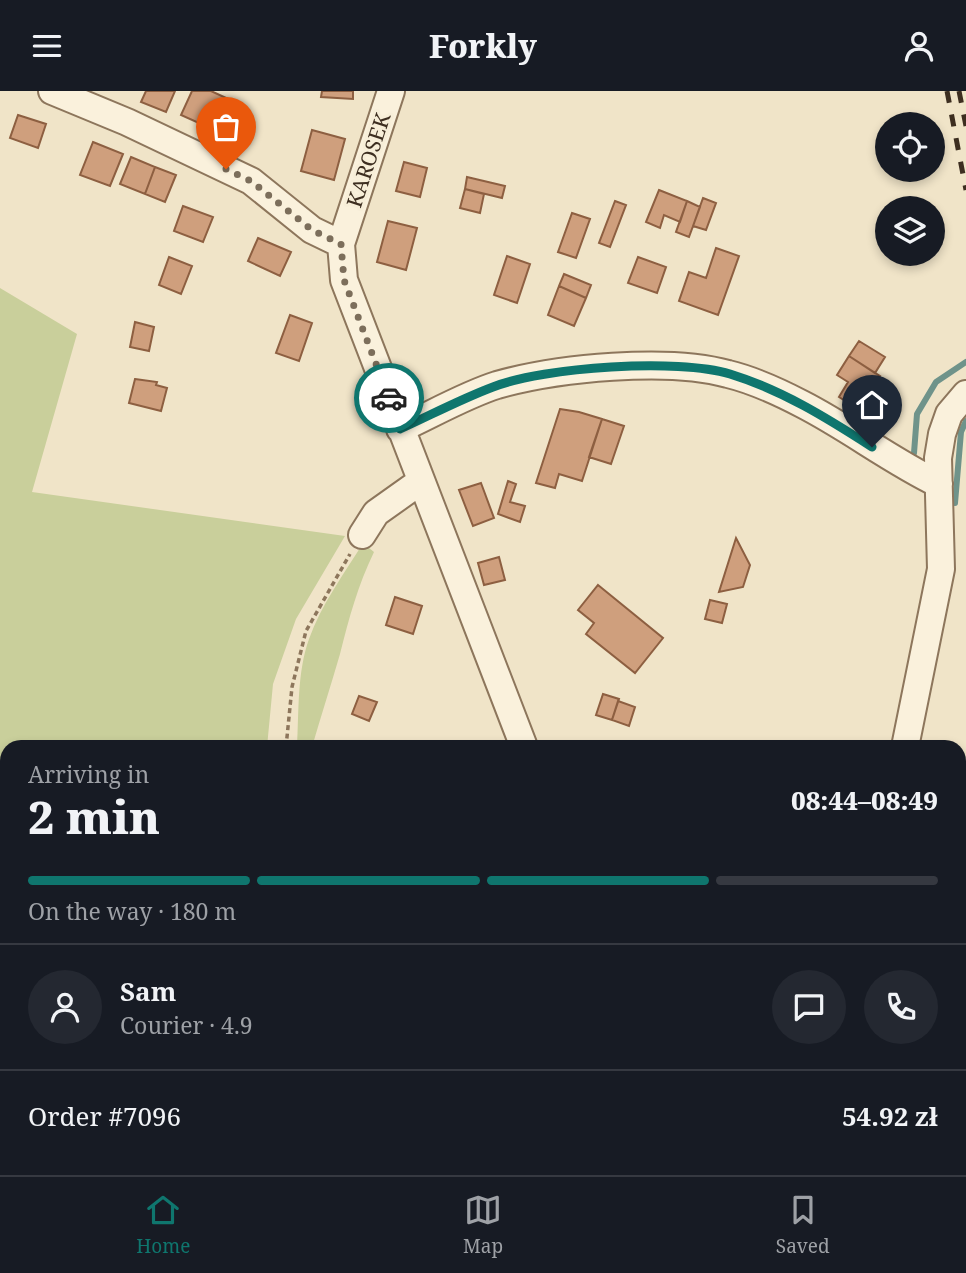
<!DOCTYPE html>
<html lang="en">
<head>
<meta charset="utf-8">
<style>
  :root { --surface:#171b24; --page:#242831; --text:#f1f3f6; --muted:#9ea1a6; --line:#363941; --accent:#0f766e }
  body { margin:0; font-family:"Noto Serif",serif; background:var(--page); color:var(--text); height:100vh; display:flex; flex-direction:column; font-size:26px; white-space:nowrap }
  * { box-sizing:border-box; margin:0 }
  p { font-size:23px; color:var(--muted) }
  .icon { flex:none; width:38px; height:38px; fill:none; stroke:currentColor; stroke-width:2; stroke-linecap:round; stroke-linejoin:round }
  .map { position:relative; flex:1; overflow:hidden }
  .drawer { position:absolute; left:0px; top:649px; width:966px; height:436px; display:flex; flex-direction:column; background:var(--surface); border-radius:21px 21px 0 0; box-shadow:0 4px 10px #0003 }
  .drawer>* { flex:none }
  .tools { position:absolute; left:875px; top:21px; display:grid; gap:14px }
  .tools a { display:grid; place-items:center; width:70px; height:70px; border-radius:50%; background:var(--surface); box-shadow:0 4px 10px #0003; font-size:35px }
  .pin { position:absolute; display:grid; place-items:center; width:60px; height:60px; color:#fff; margin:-72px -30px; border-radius:50% 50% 50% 0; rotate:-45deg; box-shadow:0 0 7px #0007 }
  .pin .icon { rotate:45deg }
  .courier { position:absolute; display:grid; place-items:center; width:70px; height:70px; margin:-35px; border:5px solid #0f766e; border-radius:50%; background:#fff; color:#222; box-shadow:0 2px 9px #0007 }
  .headline em { font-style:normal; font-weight:800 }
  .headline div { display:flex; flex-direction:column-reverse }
  .headline { display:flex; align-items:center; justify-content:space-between; height:119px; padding:0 28px }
  h1 { font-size:46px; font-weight:800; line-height:52px }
  .bar { display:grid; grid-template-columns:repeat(4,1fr); gap:10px 7px; align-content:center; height:84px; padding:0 28px }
  .bar i { height:9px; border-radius:5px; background:var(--line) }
  .bar .active { background:var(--accent) }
  .bar p { grid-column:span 4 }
  .line { display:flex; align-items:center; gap:18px; padding:0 28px; border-top:2px solid var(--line) }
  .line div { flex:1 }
  .round { display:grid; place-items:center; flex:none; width:74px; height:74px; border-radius:37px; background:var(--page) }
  header { display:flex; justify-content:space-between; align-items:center; height:91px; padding:0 28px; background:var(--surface); font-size:32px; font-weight:800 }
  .menu { display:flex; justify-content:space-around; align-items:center; height:98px; border-top:2px solid var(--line); background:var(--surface); font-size:19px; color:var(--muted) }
  .menu a { display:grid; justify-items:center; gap:4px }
  .menu .active { color:var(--accent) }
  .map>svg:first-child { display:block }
  .green { fill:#c9cf9b }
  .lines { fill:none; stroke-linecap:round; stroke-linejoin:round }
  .stream { stroke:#6f938a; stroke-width:6 }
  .building { fill:#cf9f7d; stroke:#8d5f41; stroke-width:2 }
  .minor-casing { stroke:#8d765c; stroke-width:30 }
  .path { stroke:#8d765c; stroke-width:3.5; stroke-dasharray:5 3.5; stroke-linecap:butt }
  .minor { stroke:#faf1dc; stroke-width:26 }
  .rail { stroke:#3d2e20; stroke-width:5; stroke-dasharray:12 12; stroke-linecap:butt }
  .done { stroke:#7c6e5b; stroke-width:7; stroke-dasharray:0 12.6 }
  .route { stroke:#0f766e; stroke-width:9 }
  .labels { text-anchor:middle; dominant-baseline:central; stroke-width:6; stroke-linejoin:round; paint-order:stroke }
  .street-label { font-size:21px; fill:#3d2e20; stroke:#f7eed8 }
</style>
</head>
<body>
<header><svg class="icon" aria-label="menu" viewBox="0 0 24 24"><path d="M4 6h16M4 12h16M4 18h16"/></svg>Forkly<svg class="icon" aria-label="person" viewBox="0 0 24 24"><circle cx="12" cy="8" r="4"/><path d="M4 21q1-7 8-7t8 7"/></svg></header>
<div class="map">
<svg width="966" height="1084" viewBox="0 0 966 1084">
  <rect width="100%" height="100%" fill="#f0e4c8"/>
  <path class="green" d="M 0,197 L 77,243 L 32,401 L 345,445 L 296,528 L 273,593 L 267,656 L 7,656 L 7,1078 L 420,1078 L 420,1084 L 0,1084 Z
    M 363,452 L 374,461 C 358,494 349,527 340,563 C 331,594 321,625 312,656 L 297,656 C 299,621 297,581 309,548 C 321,514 344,483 363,452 Z"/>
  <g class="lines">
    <path class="stream" d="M 914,362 L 917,323 L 936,291 L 966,271
      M 955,412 L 961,341 L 966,330"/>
  </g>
  <path class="building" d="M 146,0 L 175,0 L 166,21 L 141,11 Z
    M 192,0 L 211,0 L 235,11 L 221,42 L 181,24 Z
    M 322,0 L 353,0 L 353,8 L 321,6 Z
    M 18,24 L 46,33 L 38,57 L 10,47 Z
    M 312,39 L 345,48 L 334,89 L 301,80 Z
    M 93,51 L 123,63 L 110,95 L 80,84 Z
    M 131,66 L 155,76 L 145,103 L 120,93 Z
    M 404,71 L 427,77 L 420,106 L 396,100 Z
    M 155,76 L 176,84 L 165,111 L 145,103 Z
    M 467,86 L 505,95 L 502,107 L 465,98 Z
    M 465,98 L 484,103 L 480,122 L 460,117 Z
    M 659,99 L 687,110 L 680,131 L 664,124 L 660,137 L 646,131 Z
    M 703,107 L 716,112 L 706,139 L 693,135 Z
    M 615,110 L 626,114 L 610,156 L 599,152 Z
    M 687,110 L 700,116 L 689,146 L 676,141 Z
    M 183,115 L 213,126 L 203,151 L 174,140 Z
    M 572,122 L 590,128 L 576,167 L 558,161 Z
    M 388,130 L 417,137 L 406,179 L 377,171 Z
    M 258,147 L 291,161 L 280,185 L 248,170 Z
    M 716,157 L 739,165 L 718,224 L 679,210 L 689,181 L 706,187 Z
    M 507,165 L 530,173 L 517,212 L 494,204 Z
    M 169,166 L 192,175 L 181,203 L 159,194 Z
    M 638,166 L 666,176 L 657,202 L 628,192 Z
    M 564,183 L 591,194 L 586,207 L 559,195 Z
    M 559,195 L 586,207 L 574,235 L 548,224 Z
    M 290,224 L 312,232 L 299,270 L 276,262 Z
    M 135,231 L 154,236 L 149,260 L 130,256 Z
    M 859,250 L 885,266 L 875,282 L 849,265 Z
    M 849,265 L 880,285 L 868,303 L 864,301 L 855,316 L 839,306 L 848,291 L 837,284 Z
    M 135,288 L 157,291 L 156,294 L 167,297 L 161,320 L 129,312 Z
    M 560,318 L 579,321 L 602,328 L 582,390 L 559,383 L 555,397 L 536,392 Z
    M 602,328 L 624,335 L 611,373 L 589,366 Z
    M 508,390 L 516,393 L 510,411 L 525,415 L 520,431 L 498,423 Z
    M 481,392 L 494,427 L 473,435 L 459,399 Z
    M 736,447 L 750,474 L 743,496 L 719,501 Z
    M 499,466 L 505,489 L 484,494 L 478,472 Z
    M 598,494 L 663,547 L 635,582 L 586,543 L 594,532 L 578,519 Z
    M 395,506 L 422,515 L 413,543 L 386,534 Z
    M 710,509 L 727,513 L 722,532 L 705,528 Z
    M 603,603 L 619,608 L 612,629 L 596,624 Z
    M 359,605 L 377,611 L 369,630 L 352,623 Z
    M 618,610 L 635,616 L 629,635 L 612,629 Z
    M 869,1078 L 950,1078 L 952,1084 L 871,1084 Z"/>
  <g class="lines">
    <defs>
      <path id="minor" d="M 52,0 L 127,31 L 251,90 L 312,139 L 341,153
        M 391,0 L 341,153 L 344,189 L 524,656
        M 400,338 C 431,324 465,304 497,294 C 557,277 668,266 728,283 C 753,289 779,301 802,313 C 849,337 891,370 939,393
        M 362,444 L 376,422 L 421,390
        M 905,656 L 941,478 L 938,367 L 942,343 L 949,323 L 966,303
        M 670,1078 L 672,1084
        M 819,1084 L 820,1078"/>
    </defs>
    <use href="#minor" class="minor-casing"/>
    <path class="path" d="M 279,656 L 286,653
      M 286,656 L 292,596 L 306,540 L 350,463
      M 0,877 L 7,871
      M 0,1062 L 7,1059
      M 429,1084 L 430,1078"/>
    <use href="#minor" class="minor"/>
    <path class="rail" d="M 947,0 L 966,99
      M 959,0 L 966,35"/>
  </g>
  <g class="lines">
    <path class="done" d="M 226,78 L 251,90 L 312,139 L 341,153 L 344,189 L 389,307"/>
    <path class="route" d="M 389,307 L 400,338 C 431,324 461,308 493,296 C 544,276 678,267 730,283 C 782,299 827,327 872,356"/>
  </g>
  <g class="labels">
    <g class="street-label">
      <text transform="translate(368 69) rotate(-72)">KAROSEK</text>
    </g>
  </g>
</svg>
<div class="tools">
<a><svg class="icon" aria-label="locate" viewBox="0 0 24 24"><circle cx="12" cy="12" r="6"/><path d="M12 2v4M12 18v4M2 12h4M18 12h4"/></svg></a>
<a><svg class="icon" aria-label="layers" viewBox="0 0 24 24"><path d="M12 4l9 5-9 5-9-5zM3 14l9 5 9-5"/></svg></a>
</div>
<div class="pin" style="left:226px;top:78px;background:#ea580c"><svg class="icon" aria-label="bag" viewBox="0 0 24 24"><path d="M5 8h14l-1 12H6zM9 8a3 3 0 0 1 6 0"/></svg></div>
<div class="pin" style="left:872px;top:356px;background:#1f2937"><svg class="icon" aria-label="home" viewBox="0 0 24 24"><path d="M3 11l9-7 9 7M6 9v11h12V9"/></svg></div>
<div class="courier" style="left:389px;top:307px"><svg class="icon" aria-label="car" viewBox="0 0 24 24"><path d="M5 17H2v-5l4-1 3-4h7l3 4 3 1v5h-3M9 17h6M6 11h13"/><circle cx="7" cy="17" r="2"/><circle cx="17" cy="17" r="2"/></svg></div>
<section class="drawer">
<div class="headline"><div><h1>2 min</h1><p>Arriving in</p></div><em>08:44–08:49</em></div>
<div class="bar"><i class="active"></i><i class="active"></i><i class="active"></i><i></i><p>On the way · 180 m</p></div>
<div class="line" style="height:126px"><a class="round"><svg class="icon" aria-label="person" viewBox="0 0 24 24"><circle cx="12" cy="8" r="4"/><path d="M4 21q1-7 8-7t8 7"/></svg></a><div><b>Sam</b><p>Courier · 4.9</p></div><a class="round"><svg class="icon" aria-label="chat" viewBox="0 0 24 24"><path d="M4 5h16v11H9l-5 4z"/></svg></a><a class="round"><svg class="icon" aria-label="phone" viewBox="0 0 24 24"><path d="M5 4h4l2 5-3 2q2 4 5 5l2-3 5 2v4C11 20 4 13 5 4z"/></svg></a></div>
<div class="line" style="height:91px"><div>Order #7096</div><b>54.92 zł</b></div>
</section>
</div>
<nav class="menu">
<a class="active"><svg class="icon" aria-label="home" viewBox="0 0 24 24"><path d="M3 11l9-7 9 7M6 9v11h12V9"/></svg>Home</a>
<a><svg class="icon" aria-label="map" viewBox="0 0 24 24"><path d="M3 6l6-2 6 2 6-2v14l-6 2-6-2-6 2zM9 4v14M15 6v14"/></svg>Map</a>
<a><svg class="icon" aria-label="saved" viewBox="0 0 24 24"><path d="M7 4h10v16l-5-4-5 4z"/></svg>Saved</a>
</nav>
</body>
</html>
